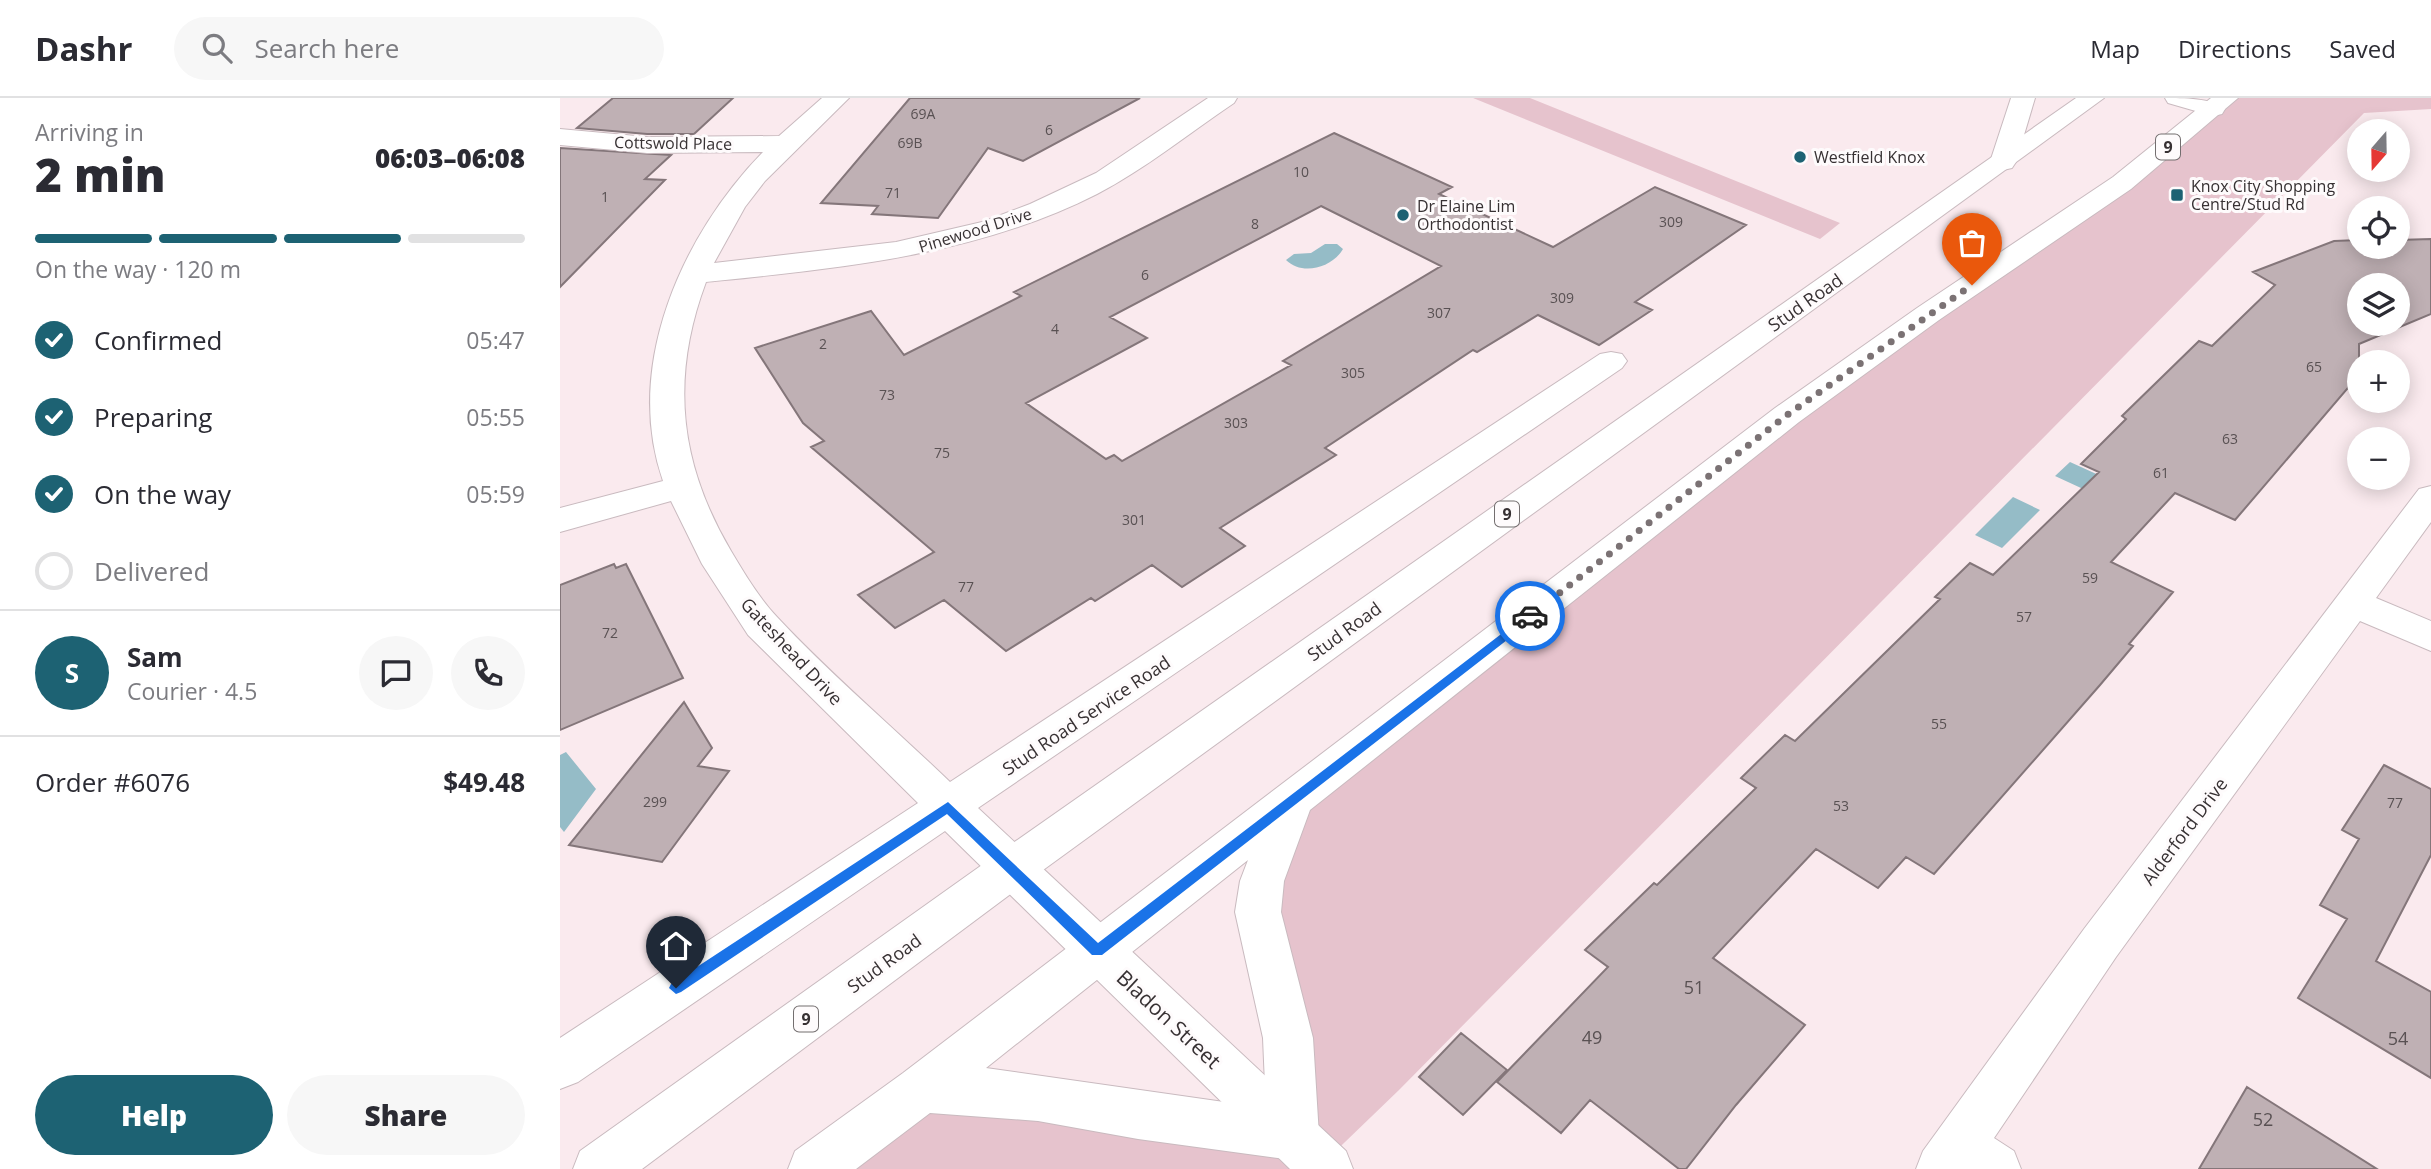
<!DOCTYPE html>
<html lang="en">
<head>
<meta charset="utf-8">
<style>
  :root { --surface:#fff; --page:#f7f7f7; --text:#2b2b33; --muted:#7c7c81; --line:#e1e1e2; --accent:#1d6273 }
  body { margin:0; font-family:"Open Sans",sans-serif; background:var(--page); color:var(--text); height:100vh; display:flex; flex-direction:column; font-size:26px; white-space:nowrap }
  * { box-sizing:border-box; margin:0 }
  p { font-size:23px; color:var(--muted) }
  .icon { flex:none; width:38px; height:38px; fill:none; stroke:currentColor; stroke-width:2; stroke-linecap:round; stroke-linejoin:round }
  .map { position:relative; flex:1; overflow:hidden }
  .side { display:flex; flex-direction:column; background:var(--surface); width:560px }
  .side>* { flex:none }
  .needle { width:46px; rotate:200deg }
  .tools { position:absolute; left:1787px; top:21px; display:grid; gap:14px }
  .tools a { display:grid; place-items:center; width:63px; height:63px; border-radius:50%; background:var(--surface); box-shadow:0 4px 18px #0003; font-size:35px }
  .pin { position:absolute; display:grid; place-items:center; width:60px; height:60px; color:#fff; margin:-72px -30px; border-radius:50% 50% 50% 0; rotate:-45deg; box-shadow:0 0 7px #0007 }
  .pin .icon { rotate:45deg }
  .courier { position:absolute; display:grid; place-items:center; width:70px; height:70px; margin:-35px; border:5px solid #1a73e8; border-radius:50%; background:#fff; color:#222; box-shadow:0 2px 9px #0007 }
  .summary em { font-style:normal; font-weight:800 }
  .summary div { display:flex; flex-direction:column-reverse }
  .summary { display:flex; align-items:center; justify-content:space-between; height:119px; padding:0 35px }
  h1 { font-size:46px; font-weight:800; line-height:52px }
  .bar { display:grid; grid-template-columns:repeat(4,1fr); gap:10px 7px; align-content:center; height:84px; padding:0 35px }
  .bar i { height:9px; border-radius:5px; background:var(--line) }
  .bar .current { background:var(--accent) }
  .bar p { grid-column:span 4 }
  .line { display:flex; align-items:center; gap:18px; padding:0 35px; border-top:2px solid var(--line) }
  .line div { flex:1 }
  .round { display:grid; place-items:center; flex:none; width:74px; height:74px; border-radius:37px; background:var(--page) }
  ol { padding:0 35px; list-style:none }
  li { display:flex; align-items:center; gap:21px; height:77px }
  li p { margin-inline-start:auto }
  li .icon { padding:7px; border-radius:50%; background:var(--accent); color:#fff; stroke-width:4 }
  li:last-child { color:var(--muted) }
  li i { width:38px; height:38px; border:4px solid var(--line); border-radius:50% }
  .cta { display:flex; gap:14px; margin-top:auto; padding:14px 35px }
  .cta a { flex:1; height:80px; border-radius:42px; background:var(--accent); color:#fff; font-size:28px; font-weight:800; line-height:80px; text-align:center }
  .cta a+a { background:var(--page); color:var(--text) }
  header { display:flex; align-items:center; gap:42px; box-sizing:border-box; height:98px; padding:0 35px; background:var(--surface); border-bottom:2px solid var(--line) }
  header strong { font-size:33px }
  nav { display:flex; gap:38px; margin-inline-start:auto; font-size:24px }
  .search { width:490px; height:63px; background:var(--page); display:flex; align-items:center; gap:18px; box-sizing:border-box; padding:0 24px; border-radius:38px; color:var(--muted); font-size:26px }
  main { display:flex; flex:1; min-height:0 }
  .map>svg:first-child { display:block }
  .green { fill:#e6c3cd }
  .water { fill:#95bcc7 }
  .building { fill:#bfb0b4; stroke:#84767a; stroke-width:2; fill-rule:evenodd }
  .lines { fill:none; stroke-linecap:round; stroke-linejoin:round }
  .street-casing { stroke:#c9babf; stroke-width:2 }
  .primary-casing { stroke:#c9babf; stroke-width:2 }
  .street { fill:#fff; fill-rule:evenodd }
  .primary { fill:#fff; fill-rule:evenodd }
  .route { fill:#1a73e8 }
  .done { stroke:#7b7274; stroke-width:7; stroke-dasharray:0 12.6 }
  .poi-dot { fill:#1d6273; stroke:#fefbfc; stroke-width:2.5 }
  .labels { text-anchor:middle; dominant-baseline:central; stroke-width:6; stroke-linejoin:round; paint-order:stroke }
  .number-label { font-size:14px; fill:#595153 }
  .far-street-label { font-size:16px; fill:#373133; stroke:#fefbfc }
  .shield { fill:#fefbfc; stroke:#736e6f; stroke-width:2 }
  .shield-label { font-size:16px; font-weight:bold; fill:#373133 }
  .far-poi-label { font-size:16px; fill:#373133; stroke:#fefbfc; text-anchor:start }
  .street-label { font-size:18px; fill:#373133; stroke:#fefbfc }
  .near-number-label { font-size:18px; fill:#595153 }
  .near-street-label { font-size:21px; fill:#373133; stroke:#fefbfc }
</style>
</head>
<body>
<header>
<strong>Dashr</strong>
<div class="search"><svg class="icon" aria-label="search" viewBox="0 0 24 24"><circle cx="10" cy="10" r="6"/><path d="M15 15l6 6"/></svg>Search here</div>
<nav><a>Map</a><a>Directions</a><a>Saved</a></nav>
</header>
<main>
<section class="side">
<div class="summary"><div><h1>2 min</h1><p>Arriving in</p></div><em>06:03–06:08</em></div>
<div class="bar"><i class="current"></i><i class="current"></i><i class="current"></i><i></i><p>On the way · 120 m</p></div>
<ol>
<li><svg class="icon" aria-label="check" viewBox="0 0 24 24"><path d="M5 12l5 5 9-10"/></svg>Confirmed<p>05:47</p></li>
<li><svg class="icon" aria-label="check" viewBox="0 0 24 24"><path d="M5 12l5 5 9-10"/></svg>Preparing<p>05:55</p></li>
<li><svg class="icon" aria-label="check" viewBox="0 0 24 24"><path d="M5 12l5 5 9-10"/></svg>On the way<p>05:59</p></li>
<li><i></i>Delivered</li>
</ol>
<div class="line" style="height:126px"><b class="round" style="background:var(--accent);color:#fff">S</b><div><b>Sam</b><p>Courier · 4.5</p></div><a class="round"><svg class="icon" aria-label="chat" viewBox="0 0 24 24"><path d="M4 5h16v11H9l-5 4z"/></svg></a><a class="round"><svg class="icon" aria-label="phone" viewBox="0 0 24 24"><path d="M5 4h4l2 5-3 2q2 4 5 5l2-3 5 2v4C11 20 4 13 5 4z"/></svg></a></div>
<div class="line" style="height:91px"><div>Order #6076</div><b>$49.48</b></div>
<div class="cta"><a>Help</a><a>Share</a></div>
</section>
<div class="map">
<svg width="1871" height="1071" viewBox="0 0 1871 1071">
  <rect width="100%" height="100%" fill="#faeaee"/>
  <path class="green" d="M 913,0 L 970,0 L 1280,125 L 1260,141 Z
    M 1666,0 L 1871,0 L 1871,11 L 1804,15 L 839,992 L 757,1071 L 254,1071 L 361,991 L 732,1038 L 708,864 L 733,700 Z"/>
  <path class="water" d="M 765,146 L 777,146 L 783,151 C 772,170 742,178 726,162 L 734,156 L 751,155 Z
    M 1510,364 L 1587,399 L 1573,414 L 1495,378 Z
    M 1453,399 L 1480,412 L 1442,450 L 1415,437 Z
    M 6,654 L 36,691 L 4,734 L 0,729 L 0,657 Z"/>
  <path class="building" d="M 53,0 L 173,0 L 134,36 L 87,36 L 17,30 Z
    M 350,0 L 580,0 L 463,63 L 428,50 L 378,120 L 312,116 L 318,108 L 261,105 Z
    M 774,35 L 892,89 L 879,96 L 993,149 L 1095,89 L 1186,127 L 1075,204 L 1092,212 L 1039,247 L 978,217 L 917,254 L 913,252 L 765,350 L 776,357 L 660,430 L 685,448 L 622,489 L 592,467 L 535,503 L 531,500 L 446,553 L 384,502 L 335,530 L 298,497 L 374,454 L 251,349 L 264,343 L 243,325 L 195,250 L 311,213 L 344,257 L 461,198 L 454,194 ZM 761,108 L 881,168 L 723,263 L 731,267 L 562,363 L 554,357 L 546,361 L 466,305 L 587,240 L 550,219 Z
    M 0,50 L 111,57 L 85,81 L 105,82 L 0,189 Z
    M 1871,141 L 1871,216 L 1799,246 L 1799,277 L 1675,422 L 1615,395 L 1551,464 L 1613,494 L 1569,546 L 1573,548 L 1540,587 L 1374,776 L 1346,759 L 1318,790 L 1256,751 L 1153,860 L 1245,927 L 1176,1007 L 1126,1071 L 1119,1071 L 1030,1002 L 1001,1035 L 937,984 L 1048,869 L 1025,852 L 1094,785 L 1097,787 L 1196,690 L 1181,680 L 1225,637 L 1235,643 L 1380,501 L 1375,499 L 1410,465 L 1433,477 L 1539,374 L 1521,366 L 1566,321 L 1562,318 L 1639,243 L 1652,248 L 1715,187 L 1693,174 L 1774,143 L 1799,142 L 1799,149 L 1838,149 L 1838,142 ZM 1799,187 L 1838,187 L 1838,226 L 1799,226 Z
    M 54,466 L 56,470 L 66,466 L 123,580 L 0,632 L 0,487 Z
    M 124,604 L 152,650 L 138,668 L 169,673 L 102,764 L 9,747 Z
    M 1824,667 L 1871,691 L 1871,757 L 1816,863 L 1871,894 L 1871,980 L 1738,900 L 1787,821 L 1760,807 L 1799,741 L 1782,732 Z
    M 901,935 L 947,972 L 903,1017 L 859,979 Z
    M 1687,989 L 1817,1071 L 1639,1071 Z"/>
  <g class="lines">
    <defs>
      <path id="street" d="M 262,0 L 289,0 L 205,83 L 185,109 L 154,165 L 336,144 L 422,124 L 470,106 L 536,75 L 648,0 L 677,0 L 674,5 C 628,36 585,71 537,96 C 415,158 280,170 146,184 C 110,280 119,365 171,453 C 184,475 199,500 217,519 C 271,577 333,629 390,684 L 1040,256 L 1051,254 L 1062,256 L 1067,263 L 1062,270 L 418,710 L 786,1053 L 793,1071 L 730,1071 L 385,733 L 18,984 L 0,991 L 0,940 L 358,705 L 188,537 L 142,466 L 111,403 L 0,434 L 0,410 L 103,383 C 63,268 122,137 203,54 L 87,55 L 0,47 L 0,31 L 87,39 L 219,38 Z
        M 1451,0 L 1475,0 L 1456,64 L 1452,70 L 1443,72 L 1434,70 L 1430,64 Z
        M 1605,0 C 1622,0 1654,0 1665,11 L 1662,16 L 1653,18 L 1608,5 Z
        M 1871,388 L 1871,424 L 1816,500 L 1871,523 L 1871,553 L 1800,523 L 1556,859 L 1434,1040 L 1454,1053 L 1461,1071 L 1356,1071 L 1363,1053 L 1524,831 L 1859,391 Z"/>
      <path id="primary" d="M 1516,0 L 1544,0 L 468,783 L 82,1071 L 13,1071 L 20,1053 L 436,757 Z
        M 1651,0 L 1678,0 L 1571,91 L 1379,222 L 1239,324 L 750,712 L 724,783 L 721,814 L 753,940 L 759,1038 L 751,1055 L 733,1062 L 578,1041 L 478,1023 L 370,1015 L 296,1071 L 228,1071 L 235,1053 L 343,975 L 1215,310 L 1357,210 L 1553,79 ZM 688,762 L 680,783 L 675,814 L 703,940 L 706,1010 L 426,970 Z"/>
    </defs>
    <use href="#street" class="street-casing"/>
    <use href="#primary" class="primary-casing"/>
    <use href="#street" class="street"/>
    <use href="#primary" class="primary"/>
  </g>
  <path class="route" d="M 970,514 L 974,515 L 974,521 L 542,857 L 532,857 L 387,716 L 121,894 L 116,896 L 109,890 L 111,886 L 388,704 L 538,845 Z"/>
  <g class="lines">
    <path class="done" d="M 970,518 L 1227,317 L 1412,187"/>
  </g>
  <g class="poi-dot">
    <circle cx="1240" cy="59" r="7"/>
    <rect x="1610" y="90" width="14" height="14" rx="3.5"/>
    <circle cx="843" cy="117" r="7"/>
  </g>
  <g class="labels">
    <g class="number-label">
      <text x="363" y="15">69A</text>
      <text x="489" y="31">6</text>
      <text x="350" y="44">69B</text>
      <text x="741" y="73">10</text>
      <text x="333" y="94">71</text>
      <text x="45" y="98">1</text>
      <text x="1111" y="123">309</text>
      <text x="695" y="125">8</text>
      <text x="585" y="176">6</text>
      <text x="1002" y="199">309</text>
      <text x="879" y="214">307</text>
      <text x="495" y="230">4</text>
      <text x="263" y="245">2</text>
      <text x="1754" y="268">65</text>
      <text x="793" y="274">305</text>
      <text x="327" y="296">73</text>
      <text x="676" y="324">303</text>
      <text x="1670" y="340">63</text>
      <text x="382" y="354">75</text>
      <text x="1601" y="374">61</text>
      <text x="574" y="421">301</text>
      <text x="1530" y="479">59</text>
      <text x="406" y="488">77</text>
      <text x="1464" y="518">57</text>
      <text x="50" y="534">72</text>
      <text x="1379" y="625">55</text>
      <text x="95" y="703">299</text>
      <text x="1835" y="704">77</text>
      <text x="1281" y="707">53</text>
    </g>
    <g class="far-street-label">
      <text transform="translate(113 45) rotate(1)">Cottswold Place</text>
      <text transform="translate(415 132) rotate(-17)">Pinewood Drive</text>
    </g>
    <g class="shield">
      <rect x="1596" y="36.5" width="24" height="25" rx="5"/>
      <rect x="935" y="403.5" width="24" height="25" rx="5"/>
      <rect x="234" y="908.5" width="24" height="25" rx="5"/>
    </g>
    <g class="shield-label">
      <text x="1608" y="49">9</text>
      <text x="947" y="416">9</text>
      <text x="246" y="921">9</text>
    </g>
    <g class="far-poi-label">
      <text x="1254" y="59">Westfield Knox</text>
      <text x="1631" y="88">Knox City Shopping<tspan x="1631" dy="18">Centre/Stud Rd</tspan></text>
      <text x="857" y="108">Dr Elaine Lim<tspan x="857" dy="18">Orthodontist</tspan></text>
    </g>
    <g class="street-label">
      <text transform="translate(1245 204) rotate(-35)">Stud Road</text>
      <text transform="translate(784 533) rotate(-36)">Stud Road</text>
      <text transform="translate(232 553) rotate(47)">Gateshead Drive</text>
      <text transform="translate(526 617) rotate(-34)">Stud Road Service Road</text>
      <text transform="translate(1624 733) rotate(-53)">Alderford Drive</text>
      <text transform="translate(324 865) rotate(-36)">Stud Road</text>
    </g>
    <g class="near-number-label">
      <text x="1134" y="889">51</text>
      <text x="1032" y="939">49</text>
      <text x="1838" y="940">54</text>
      <text x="1703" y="1021">52</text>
    </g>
    <g class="near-street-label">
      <text transform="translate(609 921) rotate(43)">Bladon Street</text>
    </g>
  </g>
</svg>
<div class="tools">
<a><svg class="needle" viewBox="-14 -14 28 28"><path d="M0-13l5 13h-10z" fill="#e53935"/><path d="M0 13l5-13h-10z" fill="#7c7c81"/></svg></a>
<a><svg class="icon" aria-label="locate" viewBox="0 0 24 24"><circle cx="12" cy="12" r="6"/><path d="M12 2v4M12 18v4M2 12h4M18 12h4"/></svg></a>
<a><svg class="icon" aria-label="layers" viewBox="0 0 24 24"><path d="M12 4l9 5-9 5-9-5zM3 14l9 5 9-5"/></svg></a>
<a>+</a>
<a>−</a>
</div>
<div class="pin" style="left:1412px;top:187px;background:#ea580c"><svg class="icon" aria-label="bag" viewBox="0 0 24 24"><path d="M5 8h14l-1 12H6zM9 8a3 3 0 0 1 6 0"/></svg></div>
<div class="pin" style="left:116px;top:890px;background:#1f2937"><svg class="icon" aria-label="home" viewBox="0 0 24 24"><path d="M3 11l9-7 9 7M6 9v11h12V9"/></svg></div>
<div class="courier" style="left:970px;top:518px"><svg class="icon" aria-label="car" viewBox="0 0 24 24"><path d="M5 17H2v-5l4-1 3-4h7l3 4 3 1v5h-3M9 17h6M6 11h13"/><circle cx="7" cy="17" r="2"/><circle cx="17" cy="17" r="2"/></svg></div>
</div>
</main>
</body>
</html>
